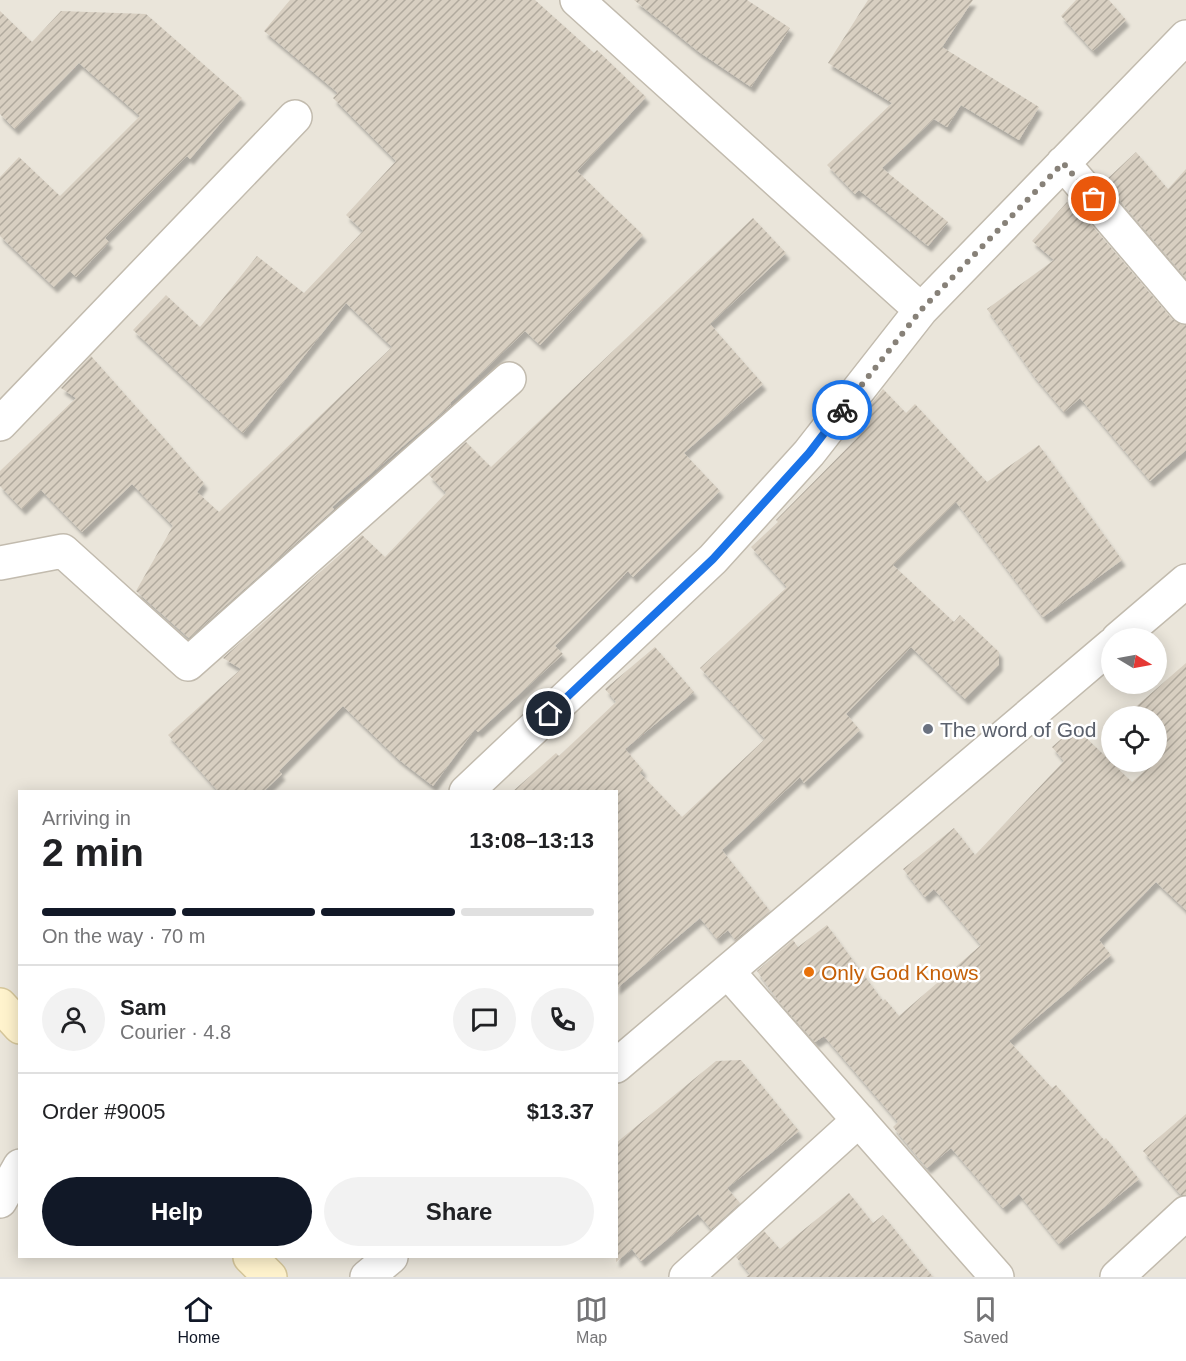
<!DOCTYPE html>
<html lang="en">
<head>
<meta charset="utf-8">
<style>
  :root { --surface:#fff; --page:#f2f2f2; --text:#202124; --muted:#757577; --line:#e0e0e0; --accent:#111827 }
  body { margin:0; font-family:Arial,sans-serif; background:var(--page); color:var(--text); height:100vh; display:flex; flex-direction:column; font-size:22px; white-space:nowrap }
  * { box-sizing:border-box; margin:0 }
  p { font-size:20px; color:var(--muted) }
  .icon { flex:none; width:33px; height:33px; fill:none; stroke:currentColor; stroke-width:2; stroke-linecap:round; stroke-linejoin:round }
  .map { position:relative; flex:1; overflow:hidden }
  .panel { position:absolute; left:18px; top:790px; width:600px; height:468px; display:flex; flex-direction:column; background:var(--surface); border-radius:0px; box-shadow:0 3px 15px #0003 }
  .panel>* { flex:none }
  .needle { width:39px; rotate:100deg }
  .fabs { position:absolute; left:1101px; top:628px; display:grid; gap:12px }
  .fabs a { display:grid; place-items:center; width:66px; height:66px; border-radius:50%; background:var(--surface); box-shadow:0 3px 15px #0003; font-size:30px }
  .pin { position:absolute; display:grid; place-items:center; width:51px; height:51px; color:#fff; margin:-26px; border:3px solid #fff; border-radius:50%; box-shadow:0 2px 6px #0007 }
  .courier { position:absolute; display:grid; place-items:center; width:60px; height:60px; margin:-30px; border:4px solid #1a73e8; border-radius:50%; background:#fff; color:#222; box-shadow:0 2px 8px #0007 }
  .summary em { font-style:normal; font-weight:700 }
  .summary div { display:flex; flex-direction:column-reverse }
  .summary { display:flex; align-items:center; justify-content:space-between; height:102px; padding:0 24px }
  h1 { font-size:39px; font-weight:700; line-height:45px }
  .bar { display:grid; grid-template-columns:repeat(4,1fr); gap:9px 6px; align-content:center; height:72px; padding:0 24px }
  .bar i { height:8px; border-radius:4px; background:var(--line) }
  .bar .current { background:var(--accent) }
  .bar p { grid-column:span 4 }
  .line { display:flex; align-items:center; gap:15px; padding:0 24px; border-top:2px solid var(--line) }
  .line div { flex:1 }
  .round { display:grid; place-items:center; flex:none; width:63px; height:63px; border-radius:32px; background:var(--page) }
  .button { display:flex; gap:12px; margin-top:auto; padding:12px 24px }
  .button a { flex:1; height:69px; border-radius:36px; background:var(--accent); color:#fff; font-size:24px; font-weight:700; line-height:69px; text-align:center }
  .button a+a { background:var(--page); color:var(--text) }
  .tabs { display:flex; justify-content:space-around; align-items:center; height:84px; border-top:2px solid var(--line); background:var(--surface); font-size:16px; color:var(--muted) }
  .tabs a { display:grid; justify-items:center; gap:3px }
  .tabs .current { color:var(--accent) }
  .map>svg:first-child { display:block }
  .residential { fill:#eae5da; fill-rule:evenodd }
  .building { fill:url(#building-hatch); filter:url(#shadow) }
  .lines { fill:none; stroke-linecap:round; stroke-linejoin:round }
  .street-casing { stroke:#c2bbae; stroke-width:36 }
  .secondary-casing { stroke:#d6c79b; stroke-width:36 }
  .street { stroke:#fff; stroke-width:33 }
  .secondary { stroke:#fff3cd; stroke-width:33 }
  .done { stroke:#878178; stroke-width:6; stroke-dasharray:0 10.8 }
  .route { stroke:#1a73e8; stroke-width:8 }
  .worship-dot { fill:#6b7280; stroke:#fff; stroke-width:2 }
  .food-dot { fill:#e8710a; stroke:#fff; stroke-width:2 }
  .labels { text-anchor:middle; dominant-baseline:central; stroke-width:5; stroke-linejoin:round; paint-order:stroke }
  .worship-label { font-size:21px; fill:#5b616d; stroke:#fff; text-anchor:start }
  .food-label { font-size:21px; fill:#c56008; stroke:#fff; text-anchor:start }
</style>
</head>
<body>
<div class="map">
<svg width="1186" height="1277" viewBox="0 0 1186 1277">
  <defs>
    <pattern id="building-hatch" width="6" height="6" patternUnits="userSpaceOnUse" patternTransform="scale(1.5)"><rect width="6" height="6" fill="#d8cfc1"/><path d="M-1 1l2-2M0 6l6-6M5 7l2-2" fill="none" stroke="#b1aa9e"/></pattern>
    <filter id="shadow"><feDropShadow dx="3.5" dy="6" stdDeviation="1.5" flood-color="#0004"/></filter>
  </defs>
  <rect width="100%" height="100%" fill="#f6f3ec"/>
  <path class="residential" d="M 0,0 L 1186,0 L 1186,1277 L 0,1277 ZM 1112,639 L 1156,639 L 1156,684 L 1112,684 ZM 1112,717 L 1156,717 L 1156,762 L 1112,762 ZM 20,792 L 616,792 L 616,1257 L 20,1257 Z"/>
  <path class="building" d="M 290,0 L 535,0 L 594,53 L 597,50 L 646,97 L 577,171 L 643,235 L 540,345 L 525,331 L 450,403 L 451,405 L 332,507 L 334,509 L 189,638 L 136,591 L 173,526 L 132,484 L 82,532 L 41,490 L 22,509 L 0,486 L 0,471 L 76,398 L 61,388 L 91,356 L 204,483 L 197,492 L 219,512 L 392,347 L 346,303 L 243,433 L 133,330 L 166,295 L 200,327 L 257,256 L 304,293 L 363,231 L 346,215 L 396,161 L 333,98 L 338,93 L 264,31 Z
    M 634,0 L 747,0 L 790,28 L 751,87 L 699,52 Z
    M 868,0 L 973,0 L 942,47 L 1039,107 L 1019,140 L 961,105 L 947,127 L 934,119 L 882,168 L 948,222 L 928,246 L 859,190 L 855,194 L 827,165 L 892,103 L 828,63 Z
    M 1076,0 L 1109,0 L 1126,20 L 1093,51 L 1061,16 Z
    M 0,11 L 32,42 L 61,11 L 146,14 L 242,98 L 190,159 L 187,156 L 105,238 L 109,242 L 76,277 L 70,271 L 54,287 L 0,236 L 0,177 L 19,157 L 60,196 L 140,116 L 79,63 L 15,129 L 0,114 Z
    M 1136,152 L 1168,189 L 1186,169 L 1186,278 L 1104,182 Z
    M 1067,202 L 1074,209 L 1076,207 L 1172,319 L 1186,325 L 1186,450 L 1150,481 L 1080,398 L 1064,412 L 1033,375 L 987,309 L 1054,260 L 1032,241 Z
    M 753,218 L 786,253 L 710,324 L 763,384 L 684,453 L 720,491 L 633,577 L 628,571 L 555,646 L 563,654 L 478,732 L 475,729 L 433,786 L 398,759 L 343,706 L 279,771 L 282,774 L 263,792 L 219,792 L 168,735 L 241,669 L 223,658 L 362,535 L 385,557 L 446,493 L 429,475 L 466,442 L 491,467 Z
    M 883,389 L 906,413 L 915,404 L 987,482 L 1039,445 L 1122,560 L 1043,617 L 956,502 L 893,565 L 954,622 L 960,615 L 999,652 L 999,665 L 965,699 L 911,647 L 846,714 L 860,730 L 804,783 L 800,777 L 722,850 L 770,911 L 735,940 L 728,930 L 717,939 L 700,918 L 616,989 L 616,792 L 512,792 L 556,753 L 559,756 L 616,702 L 605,689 L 655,647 L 694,692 L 625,749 L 643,770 L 640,773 L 682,817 L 765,739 L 700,668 L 787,587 L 751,547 L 778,522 L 776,520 L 861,434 L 854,426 Z
    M 1186,663 L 1186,910 L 1156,882 L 1099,940 L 1111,955 L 1009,1041 L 1052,1088 L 1056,1085 L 1104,1140 L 1106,1138 L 1139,1179 L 1059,1244 L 1019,1194 L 1003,1208 L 951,1148 L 927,1168 L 893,1127 L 898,1122 L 824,1036 L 815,1042 L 780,1003 L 757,971 L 793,940 L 798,947 L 827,925 L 883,1001 L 885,999 L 899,1016 L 981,945 L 934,889 L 925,897 L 903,869 L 954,828 L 975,855 L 1064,761 L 1052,747 L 1075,727 L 1132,782 L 1153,764 L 1151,762 L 1156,762 L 1156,717 L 1124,717 Z
    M 741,1060 L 799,1131 L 727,1188 L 740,1203 L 711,1229 L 698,1214 L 641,1261 L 632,1249 L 616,1262 L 616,1143 L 716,1061 Z
    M 1186,1114 L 1186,1195 L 1181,1195 L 1143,1151 Z
    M 849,1193 L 873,1223 L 883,1215 L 933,1277 L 746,1277 L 750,1274 L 736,1257 L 764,1231 L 780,1249 Z"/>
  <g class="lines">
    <defs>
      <path id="street" d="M 577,0 L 921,310
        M 1063,163 L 1186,307
        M 0,424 L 295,117
        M 0,563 L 63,551 L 188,664 L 509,379
        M 1118,639 L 1186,581
        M 466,792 L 713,559 L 809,453 L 921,310 L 1186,37
        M 728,972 L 997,1277
        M 616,1066 L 1112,645
        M 0,1201 L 20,1166
        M 367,1277 L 391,1257
        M 686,1277 L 859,1120
        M 1117,1277 L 1186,1213"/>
      <path id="secondary" d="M 0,1005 L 20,1027
        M 250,1257 L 270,1277"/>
    </defs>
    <use href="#street" class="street-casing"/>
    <use href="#secondary" class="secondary-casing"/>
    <use href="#street" class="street"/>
    <use href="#secondary" class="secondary"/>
  </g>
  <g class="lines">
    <path class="done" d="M 842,410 L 921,310 L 1063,163 L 1094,199"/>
    <path class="route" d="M 549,714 L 713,559 L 809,453 L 842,410"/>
  </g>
  <circle class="worship-dot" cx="928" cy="729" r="6"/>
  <circle class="food-dot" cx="809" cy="972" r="6"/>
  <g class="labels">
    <g class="worship-label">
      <text x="940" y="729">The word of God</text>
    </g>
    <g class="food-label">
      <text x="821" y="972">Only God Knows</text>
    </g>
  </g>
</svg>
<div class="fabs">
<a><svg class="needle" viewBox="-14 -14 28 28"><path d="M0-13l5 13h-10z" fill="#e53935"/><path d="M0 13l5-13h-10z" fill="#757577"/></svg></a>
<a><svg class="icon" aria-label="locate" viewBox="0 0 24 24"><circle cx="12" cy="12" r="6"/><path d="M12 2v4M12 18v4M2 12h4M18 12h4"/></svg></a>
</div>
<div class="pin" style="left:1094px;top:199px;background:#ea580c"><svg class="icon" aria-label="bag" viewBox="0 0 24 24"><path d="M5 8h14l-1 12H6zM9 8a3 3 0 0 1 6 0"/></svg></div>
<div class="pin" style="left:549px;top:714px;background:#1f2937"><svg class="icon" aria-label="home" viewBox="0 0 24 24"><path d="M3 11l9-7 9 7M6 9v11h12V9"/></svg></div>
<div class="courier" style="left:842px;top:410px"><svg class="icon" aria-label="bike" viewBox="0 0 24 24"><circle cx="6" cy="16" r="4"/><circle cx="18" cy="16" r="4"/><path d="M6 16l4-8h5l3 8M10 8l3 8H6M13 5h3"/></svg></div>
<section class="panel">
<div class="summary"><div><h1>2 min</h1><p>Arriving in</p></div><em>13:08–13:13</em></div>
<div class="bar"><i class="current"></i><i class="current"></i><i class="current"></i><i></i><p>On the way · 70 m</p></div>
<div class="line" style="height:108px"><a class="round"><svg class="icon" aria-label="person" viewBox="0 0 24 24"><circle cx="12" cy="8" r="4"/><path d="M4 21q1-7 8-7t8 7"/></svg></a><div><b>Sam</b><p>Courier · 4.8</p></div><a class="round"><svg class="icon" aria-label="chat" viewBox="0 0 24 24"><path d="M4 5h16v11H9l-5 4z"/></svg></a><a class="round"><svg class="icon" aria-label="phone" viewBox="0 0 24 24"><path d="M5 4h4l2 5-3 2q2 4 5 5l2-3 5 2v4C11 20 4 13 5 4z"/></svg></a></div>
<div class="line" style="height:78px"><div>Order #9005</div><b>$13.37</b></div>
<div class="button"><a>Help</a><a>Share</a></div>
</section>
</div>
<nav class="tabs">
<a class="current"><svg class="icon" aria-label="home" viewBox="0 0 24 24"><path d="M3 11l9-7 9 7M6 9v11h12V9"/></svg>Home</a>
<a><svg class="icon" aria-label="map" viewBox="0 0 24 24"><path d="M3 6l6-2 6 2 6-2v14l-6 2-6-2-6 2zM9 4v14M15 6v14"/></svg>Map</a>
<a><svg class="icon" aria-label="saved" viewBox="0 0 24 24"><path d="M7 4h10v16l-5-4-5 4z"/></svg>Saved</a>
</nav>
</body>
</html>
